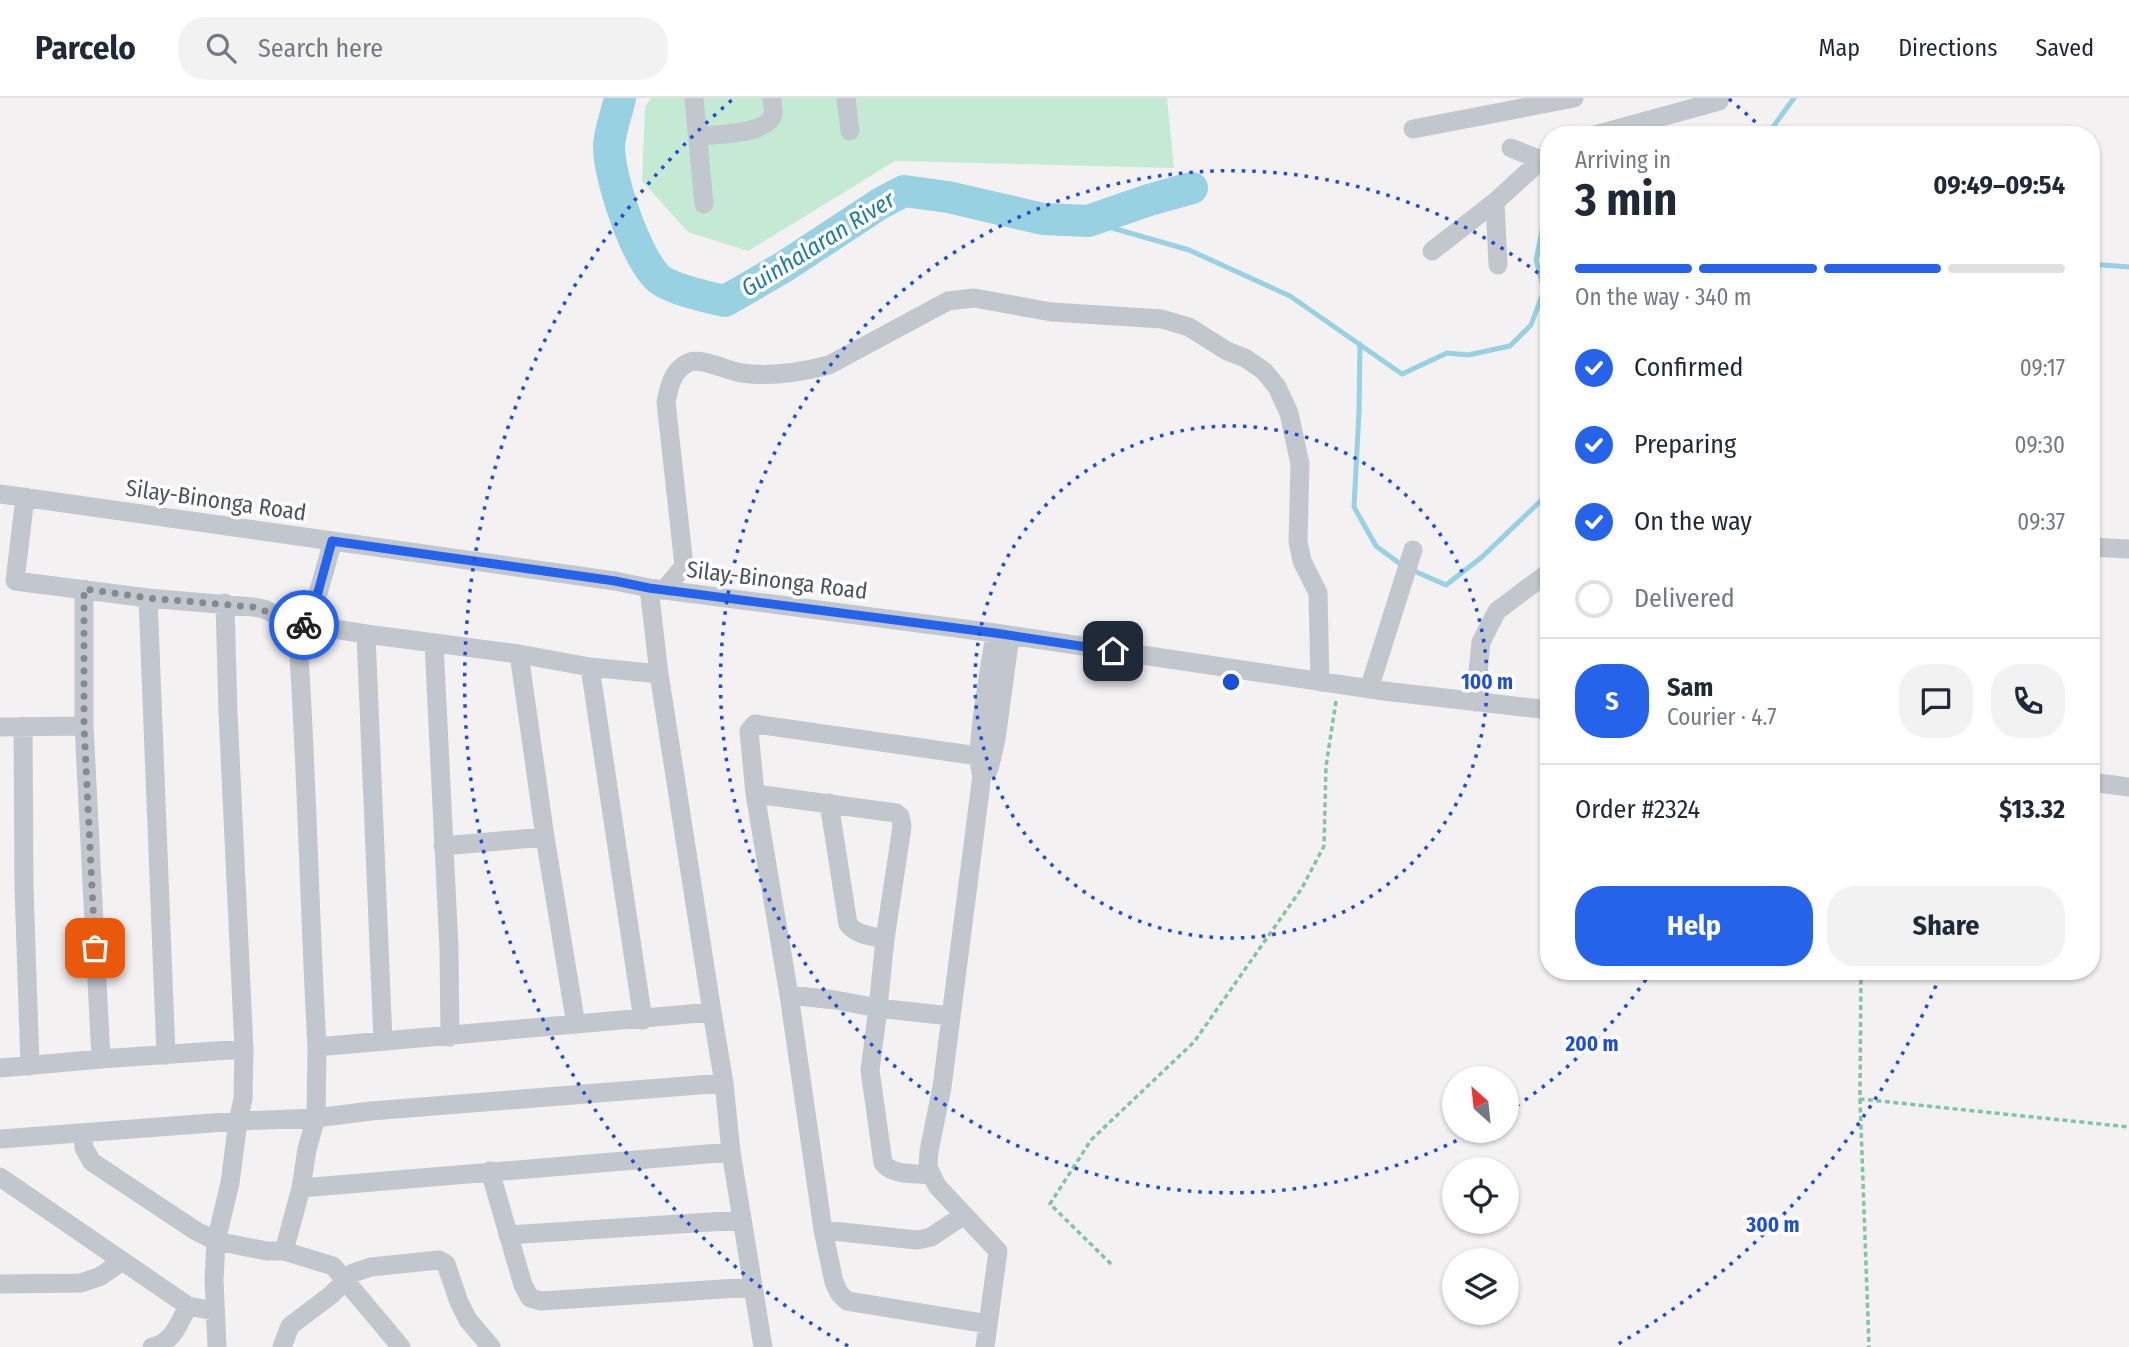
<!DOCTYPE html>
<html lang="en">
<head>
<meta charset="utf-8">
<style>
  :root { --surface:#fff; --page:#f2f2f3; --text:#1f2937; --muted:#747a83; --line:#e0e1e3; --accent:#2563eb }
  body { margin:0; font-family:"Fira Sans Condensed",sans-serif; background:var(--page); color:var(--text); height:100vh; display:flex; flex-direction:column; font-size:26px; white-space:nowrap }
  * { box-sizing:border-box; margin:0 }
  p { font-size:23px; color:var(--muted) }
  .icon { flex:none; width:38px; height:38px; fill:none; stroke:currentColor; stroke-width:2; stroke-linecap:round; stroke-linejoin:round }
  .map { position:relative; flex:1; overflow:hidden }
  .details { position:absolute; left:1540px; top:28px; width:560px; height:854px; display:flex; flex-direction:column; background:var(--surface); border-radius:28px; box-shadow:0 2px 5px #0004 }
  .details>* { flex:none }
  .needle { width:46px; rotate:333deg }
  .fabs { position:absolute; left:1442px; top:968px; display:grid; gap:14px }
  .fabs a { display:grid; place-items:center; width:77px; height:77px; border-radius:50%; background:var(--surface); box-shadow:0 2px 5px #0004; font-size:35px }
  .pin { position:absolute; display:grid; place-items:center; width:60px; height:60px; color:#fff; margin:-30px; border-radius:14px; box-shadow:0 4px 10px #0006 }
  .courier { position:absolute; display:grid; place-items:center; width:70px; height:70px; margin:-35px; border:5px solid #2563eb; border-radius:50%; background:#fff; color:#222; box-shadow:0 2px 9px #0007 }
  .head em { font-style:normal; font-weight:700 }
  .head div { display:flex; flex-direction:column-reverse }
  .head { display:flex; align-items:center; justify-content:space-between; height:119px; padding:0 35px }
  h1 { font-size:46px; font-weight:700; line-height:52px }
  .bar { display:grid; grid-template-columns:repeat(4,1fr); gap:10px 7px; align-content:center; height:84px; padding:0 35px }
  .bar i { height:9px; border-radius:5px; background:var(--line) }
  .bar .current { background:var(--accent) }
  .bar p { grid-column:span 4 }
  .line { display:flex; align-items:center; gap:18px; padding:0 35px; border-top:2px solid var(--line) }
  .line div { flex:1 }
  .round { display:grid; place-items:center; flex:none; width:74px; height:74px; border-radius:28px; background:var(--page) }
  ol { padding:0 35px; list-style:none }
  li { display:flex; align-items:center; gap:21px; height:77px }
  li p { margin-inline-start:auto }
  li .icon { padding:7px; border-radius:50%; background:var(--accent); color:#fff; stroke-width:4 }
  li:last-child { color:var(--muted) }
  li i { width:38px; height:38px; border:4px solid var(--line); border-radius:50% }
  .cta { display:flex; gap:14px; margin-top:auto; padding:14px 35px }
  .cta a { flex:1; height:80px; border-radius:28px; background:var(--accent); color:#fff; font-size:28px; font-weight:700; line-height:80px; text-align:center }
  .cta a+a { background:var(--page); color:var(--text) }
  header { display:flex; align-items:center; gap:42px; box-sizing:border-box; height:98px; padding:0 35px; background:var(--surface); border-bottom:2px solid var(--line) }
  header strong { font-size:33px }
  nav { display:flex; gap:38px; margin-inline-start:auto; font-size:24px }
  .search { width:490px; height:63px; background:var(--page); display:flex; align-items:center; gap:18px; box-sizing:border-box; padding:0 24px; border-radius:28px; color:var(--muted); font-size:26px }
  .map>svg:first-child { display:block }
  .green { fill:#c5ead4 }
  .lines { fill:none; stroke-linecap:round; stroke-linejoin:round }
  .stream { stroke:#97d1e2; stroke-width:5 }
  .river { stroke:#97d1e2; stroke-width:32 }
  .path { stroke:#81c4a5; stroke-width:3.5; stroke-dasharray:5 3.5; stroke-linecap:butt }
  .minor { stroke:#c1c7cd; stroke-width:19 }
  .done { stroke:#868a90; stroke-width:7; stroke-dasharray:0 12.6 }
  .route { stroke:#2563eb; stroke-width:9 }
  .ring { fill:none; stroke:#1d4ed8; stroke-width:3.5; stroke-dasharray:3.5 7 }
  .labels { text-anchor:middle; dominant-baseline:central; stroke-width:7; stroke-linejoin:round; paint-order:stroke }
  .street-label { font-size:23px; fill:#4b535c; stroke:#fff }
  .water-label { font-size:24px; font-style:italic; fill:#1e7e9b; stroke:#fff }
  .centre { fill:#1d4ed8; stroke:#fff; stroke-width:3.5 }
  .ring-label { font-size:21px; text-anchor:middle; font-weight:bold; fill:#1d4ed8; stroke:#fff; stroke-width:7; stroke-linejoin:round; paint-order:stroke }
</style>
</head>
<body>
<header>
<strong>Parcelo</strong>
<div class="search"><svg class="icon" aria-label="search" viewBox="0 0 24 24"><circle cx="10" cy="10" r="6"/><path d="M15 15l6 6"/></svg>Search here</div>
<nav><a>Map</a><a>Directions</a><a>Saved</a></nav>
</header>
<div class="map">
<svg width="2129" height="1249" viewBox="0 0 2129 1249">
  <rect width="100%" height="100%" fill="#f3f1f1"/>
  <path class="green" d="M 651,0 L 1167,0 L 1174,70 L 895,63 L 748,153 L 688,134 L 642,83 L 645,9 Z"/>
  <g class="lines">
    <path class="stream" d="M 1767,37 L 1794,0
      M 1088,123 L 1189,152 L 1290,198 L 1402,276 L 1447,255 L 1468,257 L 1510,248 L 1531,227 L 1544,192 L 1536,162 L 1545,118 L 1549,114
      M 2091,166 L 2129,169
      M 1360,246 L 1359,314 L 1354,409 L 1376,448 L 1403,468
      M 1412,472 L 1446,487 L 1482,459 L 1549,395"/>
    <path class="river" d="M 620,0 C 617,15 610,32 609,47 C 608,77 636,161 659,181 C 673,192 708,199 725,203 L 782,170 L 881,105 L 904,93 L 948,99 L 1043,121 L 1088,123 L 1149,102 L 1192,90"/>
    <path class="path" d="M 1861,873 L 1860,1001 L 2129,1029
      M 1860,1001 L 1869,1249
      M 1111,1166 L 1050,1106 L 1091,1042 L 1194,944 L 1302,790 L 1324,748 L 1326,668 L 1336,603"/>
    <path class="minor" d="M 694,0 L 704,106
      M 846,0 L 850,33
      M 1413,31 L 1574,0
      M 1595,37 L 1719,3 L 1720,0
      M 698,38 C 714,37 767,36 773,17 C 774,13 772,5 772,0
      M 1511,50 L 1541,62
      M 1495,104 L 1498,167
      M 1432,153 L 1495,104 L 1541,62 L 1549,57
      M 0,396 L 615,483 L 649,490 L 995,535 L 1384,593 L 1549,612
      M 25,399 L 15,483 L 148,500 L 253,509 L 264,511 L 297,527
      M 2091,449 L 2129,451
      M 84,491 L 84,628 L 101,961
      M 664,492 L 684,468 L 666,304 C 669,289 673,270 690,264 C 703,260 727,273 742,275 C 770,279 802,274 829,267 L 948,203 L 974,200 L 1052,214 L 1162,221 L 1189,229 L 1227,253 L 1245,260 L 1264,273 L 1277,289 L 1289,315 L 1300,366 L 1298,444 L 1302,463 L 1318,495 L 1320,584
      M 148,500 L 166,957
      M 225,505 L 228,615 L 244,951
      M 309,527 L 333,443
      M 366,536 L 383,943
      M 434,545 L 449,850 L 450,939
      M 659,576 L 712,914
      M 1369,591 L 1413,452
      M 1475,604 L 1481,544 L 1497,513 L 1549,474
      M 23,628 L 24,789 L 30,968
      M 0,629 L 84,628
      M 989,671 L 996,641 L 1010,538
      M 2091,684 L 2129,689
      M 755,696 L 896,715 L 900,718 L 902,729 L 885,841 L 878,910 L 950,918
      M 829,705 L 848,826 C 856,837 872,838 885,841
      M 443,748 L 545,739
      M 789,897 L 835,902 L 878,910 L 870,972 L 883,1065 C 893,1078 915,1075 930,1077
      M 643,922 L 590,569 L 659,576 L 649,490
      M 576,927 L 545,739 L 519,556 L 590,569
      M 317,949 C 309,808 307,667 297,527 L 309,527 L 366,536 L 519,556
      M 0,970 L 101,961 L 244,951 L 243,1001 L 238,1023 L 316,1020 L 317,949 L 712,914 L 724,985
      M 83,1036 L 84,1050 L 92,1064 L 196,1133 L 216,1143 L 267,1153 L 284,1153 L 333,1168 L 401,1249
      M 0,1041 L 238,1023 L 230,1085 L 216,1143 L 214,1182 L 217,1249
      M 490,1073 L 523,1187 L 530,1200 L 541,1203 L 753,1189
      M 0,1079 L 188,1208 L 214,1213
      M 301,1090 L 731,1054
      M 823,1132 L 917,1142 L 931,1139 L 964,1117
      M 508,1137 L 742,1122
      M 284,1153 L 301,1090 L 307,1051 L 316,1020 L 371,1013 L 724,985 L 731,1054 L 763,1249
      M 0,1186 L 81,1185 L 101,1178 L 122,1163
      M 988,1226 L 847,1203 L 839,1195 L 834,1184 L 823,1132 L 789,897 L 755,696 L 749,633 L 755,626 L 992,660
      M 152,1249 C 173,1245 179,1225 188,1208
      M 282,1249 L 290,1228 L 331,1197 L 353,1175 L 371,1169 L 439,1162 L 446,1166 L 459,1204 L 468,1222 L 491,1249
      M 985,1249 L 998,1153 L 937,1088 L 928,1069 L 929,1053 L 942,989 L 982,677 C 972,660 992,561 995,535"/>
  </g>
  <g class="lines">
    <path class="done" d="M 95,850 L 84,628 L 84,491 L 148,500 L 253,509 C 271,513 286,527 304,527"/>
    <path class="route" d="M 304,527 L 309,527 L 332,443 L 615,483 L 649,490 L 995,535 L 1113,553"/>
  </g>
  <g class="ring">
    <circle cx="1231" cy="584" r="256"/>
    <path d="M1652 873A511 511 0 0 1 1509 1013M1475 1033A511 511 0 1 1 1546 181"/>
    <path d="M1940 878A767 767 0 0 1 1615 1248M848 1248A767 767 0 0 1 733 1M1729 1A767 767 0 0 1 1764 32"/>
  </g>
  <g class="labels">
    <g class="street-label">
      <text transform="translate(216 402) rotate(8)">Silay-Binonga Road</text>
      <text transform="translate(777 482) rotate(7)">Silay-Binonga Road</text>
    </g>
    <g class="water-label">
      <text transform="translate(818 146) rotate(-32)">Guinhalaran River</text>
    </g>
  </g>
  <circle cx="1231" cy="584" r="10" class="centre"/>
  <g class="ring-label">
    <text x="1487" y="591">100 m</text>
    <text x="1592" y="953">200 m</text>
    <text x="1773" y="1134">300 m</text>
  </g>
</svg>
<div class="fabs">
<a><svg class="needle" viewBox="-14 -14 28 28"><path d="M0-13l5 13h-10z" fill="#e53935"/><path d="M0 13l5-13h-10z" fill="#747a83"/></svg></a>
<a><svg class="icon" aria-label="locate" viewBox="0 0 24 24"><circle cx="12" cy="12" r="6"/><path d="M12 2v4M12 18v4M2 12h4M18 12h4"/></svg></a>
<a><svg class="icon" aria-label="layers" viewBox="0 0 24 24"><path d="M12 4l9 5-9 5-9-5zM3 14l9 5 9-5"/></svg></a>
</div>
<div class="pin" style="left:95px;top:850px;background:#ea580c"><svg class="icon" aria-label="bag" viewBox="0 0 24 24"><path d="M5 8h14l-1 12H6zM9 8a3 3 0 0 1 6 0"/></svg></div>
<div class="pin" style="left:1113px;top:553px;background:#1f2937"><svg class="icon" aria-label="home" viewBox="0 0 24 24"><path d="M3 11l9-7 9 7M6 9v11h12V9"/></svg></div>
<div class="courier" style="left:304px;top:527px"><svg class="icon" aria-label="bike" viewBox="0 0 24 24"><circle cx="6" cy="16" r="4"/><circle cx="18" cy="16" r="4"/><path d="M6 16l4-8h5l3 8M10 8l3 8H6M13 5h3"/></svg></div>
<section class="details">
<div class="head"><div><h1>3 min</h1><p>Arriving in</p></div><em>09:49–09:54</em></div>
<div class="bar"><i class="current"></i><i class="current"></i><i class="current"></i><i></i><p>On the way · 340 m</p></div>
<ol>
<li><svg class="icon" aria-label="check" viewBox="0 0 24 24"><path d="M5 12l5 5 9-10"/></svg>Confirmed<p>09:17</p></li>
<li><svg class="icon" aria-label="check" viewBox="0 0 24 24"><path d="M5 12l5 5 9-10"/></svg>Preparing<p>09:30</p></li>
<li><svg class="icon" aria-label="check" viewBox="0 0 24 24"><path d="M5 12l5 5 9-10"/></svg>On the way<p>09:37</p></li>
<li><i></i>Delivered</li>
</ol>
<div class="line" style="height:126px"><b class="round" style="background:var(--accent);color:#fff">S</b><div><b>Sam</b><p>Courier · 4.7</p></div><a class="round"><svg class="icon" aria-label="chat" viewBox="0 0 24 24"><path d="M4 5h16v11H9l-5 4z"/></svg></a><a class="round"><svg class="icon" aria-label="phone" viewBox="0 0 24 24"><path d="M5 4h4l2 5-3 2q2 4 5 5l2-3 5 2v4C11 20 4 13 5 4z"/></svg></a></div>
<div class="line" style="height:91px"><div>Order #2324</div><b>$13.32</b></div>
<div class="cta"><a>Help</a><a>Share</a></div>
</section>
</div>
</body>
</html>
